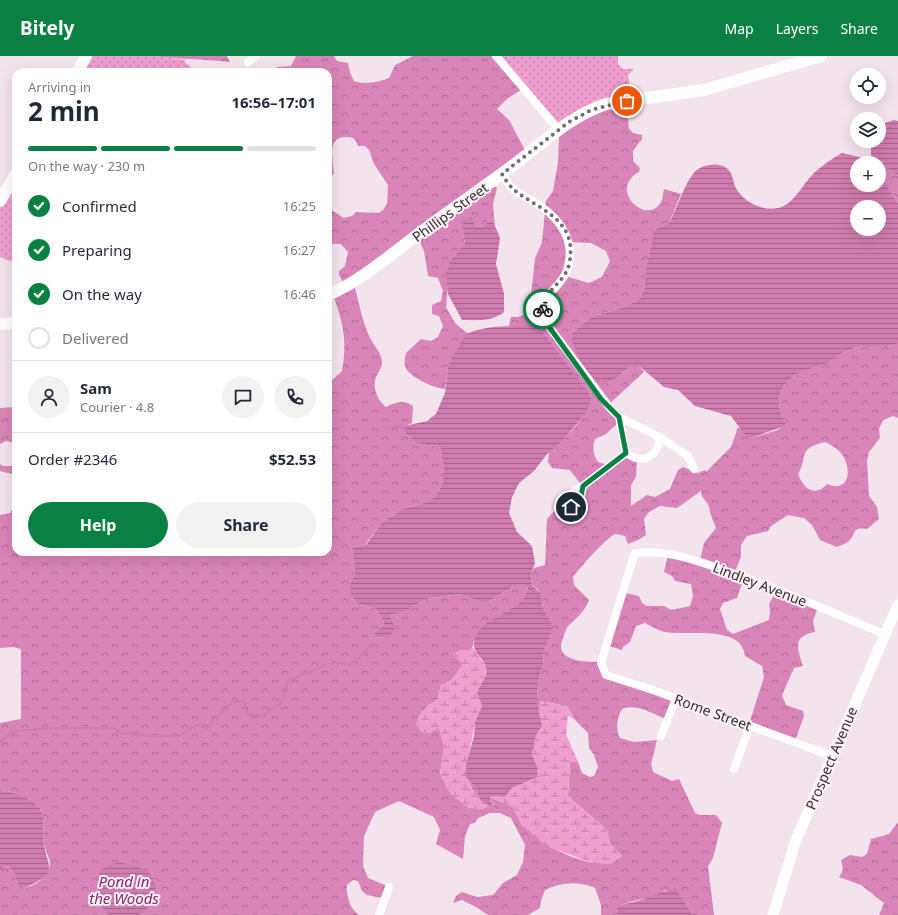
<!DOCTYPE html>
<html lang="en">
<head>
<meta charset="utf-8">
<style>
  :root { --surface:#fff; --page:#f2f2f3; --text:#1f2937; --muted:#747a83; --line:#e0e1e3; --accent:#0b8043 }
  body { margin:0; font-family:"Noto Sans",sans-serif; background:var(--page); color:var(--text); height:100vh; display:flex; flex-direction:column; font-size:15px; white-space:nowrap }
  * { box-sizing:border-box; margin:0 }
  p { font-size:13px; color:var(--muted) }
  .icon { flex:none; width:22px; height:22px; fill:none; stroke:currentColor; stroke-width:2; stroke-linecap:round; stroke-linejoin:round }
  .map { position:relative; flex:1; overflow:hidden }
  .details { position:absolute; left:12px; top:12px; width:320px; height:488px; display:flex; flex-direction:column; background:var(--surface); border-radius:12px; box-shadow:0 4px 16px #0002 }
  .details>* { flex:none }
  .fabs { position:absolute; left:850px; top:12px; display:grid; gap:8px }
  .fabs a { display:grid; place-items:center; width:36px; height:36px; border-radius:50%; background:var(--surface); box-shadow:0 4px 16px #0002; font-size:20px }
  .pin { position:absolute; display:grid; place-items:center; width:34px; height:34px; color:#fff; margin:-17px; border:2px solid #fff; border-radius:50%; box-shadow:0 1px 4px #0007 }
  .courier { position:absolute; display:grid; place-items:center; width:40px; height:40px; margin:-20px; border:3px solid #0b8043; border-radius:50%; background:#fff; color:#222; box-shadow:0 1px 5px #0007 }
  .head em { font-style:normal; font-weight:700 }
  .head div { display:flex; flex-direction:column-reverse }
  .head { display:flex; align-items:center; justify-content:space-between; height:68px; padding:0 16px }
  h1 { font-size:26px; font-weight:700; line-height:30px }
  .bar { display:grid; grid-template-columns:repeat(4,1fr); gap:6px 4px; align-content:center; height:48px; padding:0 16px }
  .bar i { height:5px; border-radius:3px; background:var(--line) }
  .bar .current { background:var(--accent) }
  .bar p { grid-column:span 4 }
  .line { display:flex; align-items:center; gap:10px; padding:0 16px; border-top:1px solid var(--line) }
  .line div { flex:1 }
  .round { display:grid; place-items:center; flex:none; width:42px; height:42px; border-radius:21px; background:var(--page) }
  ol { padding:0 16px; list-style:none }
  li { display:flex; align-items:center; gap:12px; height:44px }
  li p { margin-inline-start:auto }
  li .icon { padding:4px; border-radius:50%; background:var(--accent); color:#fff; stroke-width:4 }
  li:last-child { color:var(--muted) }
  li i { width:22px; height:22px; border:2px solid var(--line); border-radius:50% }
  .button { display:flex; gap:8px; margin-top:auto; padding:8px 16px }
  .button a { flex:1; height:46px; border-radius:24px; background:var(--accent); color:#fff; font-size:16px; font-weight:700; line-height:46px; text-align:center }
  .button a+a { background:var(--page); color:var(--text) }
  header { display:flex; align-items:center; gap:24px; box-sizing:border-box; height:56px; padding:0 20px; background:var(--accent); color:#fff }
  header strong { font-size:19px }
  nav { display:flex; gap:22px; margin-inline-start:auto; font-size:14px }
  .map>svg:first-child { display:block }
  .forest { fill:url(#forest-crowns); fill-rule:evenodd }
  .wetland { fill:url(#wetland-marsh) }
  .park { fill:url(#park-dots) }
  .water { fill:url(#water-rules); fill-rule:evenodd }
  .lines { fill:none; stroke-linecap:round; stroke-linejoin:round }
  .stream { stroke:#d17cb0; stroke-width:2 }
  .street { stroke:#fff; stroke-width:8 }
  .secondary { stroke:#fff; stroke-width:11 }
  .primary { stroke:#fff; stroke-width:12 }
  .done { stroke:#756c71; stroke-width:4; stroke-dasharray:0 7.2 }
  .route { stroke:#0b8043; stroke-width:5 }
  .labels { text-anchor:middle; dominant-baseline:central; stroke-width:4; stroke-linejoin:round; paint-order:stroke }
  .street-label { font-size:14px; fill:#322c2f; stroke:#fef1f8 }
  .water-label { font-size:15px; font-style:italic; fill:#882469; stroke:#fef1f8 }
</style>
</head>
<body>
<header>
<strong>Bitely</strong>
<nav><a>Map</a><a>Layers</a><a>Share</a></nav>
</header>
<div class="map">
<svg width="898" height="859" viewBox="0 0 898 859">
  <defs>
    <pattern id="forest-crowns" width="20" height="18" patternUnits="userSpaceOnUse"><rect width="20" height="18" fill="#da85b9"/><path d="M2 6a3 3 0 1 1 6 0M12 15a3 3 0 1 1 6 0" fill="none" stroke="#b16d97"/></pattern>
    <pattern id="wetland-marsh" width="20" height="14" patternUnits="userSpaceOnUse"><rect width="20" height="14" fill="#ef9ecf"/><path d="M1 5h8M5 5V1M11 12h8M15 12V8" fill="none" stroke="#c281a8"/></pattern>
    <pattern id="park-dots" width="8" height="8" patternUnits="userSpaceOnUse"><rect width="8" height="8" fill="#ef9ecf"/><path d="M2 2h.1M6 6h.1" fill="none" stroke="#c281a8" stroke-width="1.8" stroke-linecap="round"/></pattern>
    <pattern id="water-rules" width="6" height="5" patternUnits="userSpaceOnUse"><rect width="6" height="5" fill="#d17cb0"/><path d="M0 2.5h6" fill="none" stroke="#aa6690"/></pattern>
  </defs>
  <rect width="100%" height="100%" fill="#f2e3ec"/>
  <path class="forest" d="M 152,0 L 227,0 L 230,6 C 203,3 178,3 152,0 Z
    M 296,0 L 334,0 L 337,5 L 348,7 L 350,17 L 354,25 C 365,29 379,26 389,22 L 395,9 L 413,0 L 492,0 L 521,34 L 507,43 L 497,53 L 509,64 L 526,96 L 493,129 L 497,132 L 493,148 L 495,170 L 492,163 L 481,171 L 475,169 L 462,171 L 465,187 L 450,205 L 446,251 L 455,267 L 468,278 L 448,310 L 445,333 C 434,332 408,321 405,310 C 404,306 405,301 406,297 L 421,283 L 431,285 L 438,281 L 443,270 L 439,260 L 432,258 L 432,249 L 441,245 L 443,235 L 438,222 L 428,220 L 424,195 L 419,184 L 355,232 C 360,250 363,271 373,287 C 377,293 382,299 382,307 C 382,311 378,317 376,321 C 372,331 377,344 386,351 C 395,346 404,343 413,350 L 412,367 L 406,370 L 405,377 L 416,387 L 440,391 L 444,412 L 442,429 L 438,436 L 433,442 L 422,448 L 400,453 L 396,458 L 388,462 L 381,467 L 365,489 L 354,491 L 352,495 L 355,517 L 350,528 L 358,548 L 375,552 L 384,565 L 382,571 L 376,575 L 372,582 L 387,581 L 395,571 L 390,559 L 405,556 L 425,543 L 460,538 L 481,546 L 488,546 L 514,530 L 524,527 L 528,532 C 522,560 476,559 472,594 L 459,595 L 454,599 L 463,607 C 457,618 453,626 441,629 L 438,642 L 435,646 L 428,649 L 419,661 L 416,669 L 422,676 L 429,677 L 439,671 L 444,692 L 440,718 L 450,737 L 469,752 L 488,749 C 476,743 473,735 467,722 L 476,732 L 480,744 L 493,752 L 494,749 L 490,744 L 491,742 L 512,750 L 522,769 L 550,791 L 572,801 L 592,807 L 622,800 L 610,788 L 607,774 L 568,740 L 570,706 L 578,706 L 582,717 L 590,721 L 594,720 L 598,711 L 594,699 L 589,692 L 588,677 L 574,663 L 567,650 L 540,645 L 541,662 L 537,644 L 538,626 L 543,609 L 544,594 L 550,582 L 551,565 L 543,552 L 542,543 L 538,534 L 532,529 L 531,518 L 534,512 L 545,509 L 547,463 L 561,448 L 564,448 L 580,438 L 582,430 L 570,414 L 552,412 L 548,406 L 549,396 C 568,383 582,364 592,343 L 588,335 L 538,270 L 509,270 L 511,261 L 518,261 L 526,258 L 530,249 L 535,202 L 542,186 L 546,145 L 553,135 L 558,106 L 559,82 L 555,76 L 626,45 L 629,73 L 633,77 L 642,79 L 642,85 L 641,84 L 633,95 L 633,105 L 640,112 L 639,116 C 607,133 647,171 661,146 C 663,143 663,137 664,133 L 681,138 L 669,167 L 654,174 L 646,212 L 644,235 L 640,242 L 627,250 L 591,261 L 573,276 L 588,314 L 597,327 C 614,330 618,318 631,310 L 639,310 L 644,316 L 608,349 L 620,365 L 606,378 L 595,383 C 592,391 593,399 598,406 L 613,411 L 627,398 L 637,403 L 636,421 L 631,429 L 631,450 L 647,439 L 655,441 L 670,433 L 678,414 L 683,411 L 698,417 L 705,414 L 706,416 L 731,391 L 738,371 L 751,382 L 778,374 L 786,366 C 772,346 780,324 804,315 C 810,312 817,312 824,309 C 836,303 846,293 859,291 C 872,288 890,293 898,287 L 898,362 L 893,360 L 883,364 L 879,373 L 880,382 L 869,396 L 867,404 L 869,440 L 877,451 L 879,463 L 867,473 C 851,471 857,477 849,485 C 846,488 840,489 837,491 L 820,484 L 812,469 L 804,462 L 788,459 L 771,470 L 768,475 L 747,480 L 741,489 L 741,501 L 735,515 L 744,522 L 737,542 L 723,547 L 720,553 L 727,574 L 733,578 L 769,564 L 770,555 L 769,548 L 777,534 L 818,551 L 813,565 L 815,576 C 792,580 797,592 803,610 L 794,612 L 782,639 L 786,649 L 803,655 L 804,660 L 795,685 L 749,668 L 764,621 L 762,610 L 745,600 C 742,568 688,580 665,576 C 659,575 651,570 645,567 L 636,570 L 630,586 L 623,591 L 622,594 L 606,589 L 626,537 L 639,540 L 642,547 L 647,550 L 664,550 L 671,554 L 690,550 L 693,540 L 691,528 L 675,525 L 672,520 L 664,516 L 668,498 L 700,505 L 704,487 L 716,472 L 710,457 L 709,450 L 702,440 L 701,435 L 677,452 L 660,450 L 649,456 L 644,463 L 646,479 L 638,484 L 628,488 L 625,480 C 623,480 618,478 616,478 C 608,479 578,514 573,521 L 574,529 L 589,544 C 586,554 575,564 568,570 C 566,573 564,578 563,582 C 553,605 583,606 599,606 L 606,619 L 673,641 L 666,663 C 651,657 639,649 623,652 C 617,660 615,674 620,682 L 634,686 L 657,684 L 651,708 L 653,716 L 672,725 L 679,723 L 695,757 L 700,759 L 716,759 L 722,767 L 713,802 L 708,810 L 714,859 L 693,859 C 688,846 678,840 666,834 C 651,844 632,843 617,851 L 616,859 L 601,859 L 601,849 L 595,832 C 578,825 562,826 545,834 L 541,845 L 540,852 L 528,859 L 488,859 L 476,851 L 462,844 L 453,847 L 456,840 L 462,836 L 477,841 L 493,839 L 503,827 L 517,819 L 523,806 L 525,789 L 511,762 L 500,757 L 490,757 L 478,762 L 475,767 L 470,768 L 465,780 L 463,803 L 436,788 L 440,774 L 434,761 L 399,745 L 375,756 L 364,780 L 363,810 L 368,822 L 387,830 L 382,842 L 367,839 L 362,835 L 358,825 L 353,824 L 347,829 C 346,840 350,853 359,859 L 0,859 L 0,816 L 4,811 L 8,810 L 14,817 L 19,832 C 31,834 49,821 50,808 C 50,802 45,794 44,787 C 42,778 45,766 42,757 C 38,743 12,735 0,734 L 0,667 L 21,663 L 21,593 L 13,591 L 0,592 L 0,459 L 10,457 L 13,452 L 16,436 L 16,496 L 328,496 L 328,328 L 342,315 C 347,286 344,269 334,242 L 348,235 L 339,219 L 339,215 L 345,210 L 348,196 L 341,188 L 328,188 L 328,152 L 344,162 L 352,160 L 356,156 L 379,157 L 383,154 L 387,148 L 388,129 L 374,108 L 369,94 L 365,90 L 358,90 C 356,84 354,81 347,81 C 326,80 333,103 334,118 L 328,121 L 328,16 L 275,16 L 277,11 L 291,10 ZM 569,186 L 591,187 L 606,195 L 610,205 L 602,221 L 589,227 L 565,220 ZM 825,386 C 831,389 837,392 841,397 C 852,411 851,438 827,428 C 815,442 803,432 798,418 C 809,400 796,393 825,386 Z
    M 880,111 L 887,112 L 898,120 L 898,147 L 879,117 Z
    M 16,351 L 16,387 L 6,385 L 0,388 L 0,352 Z
    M 0,408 L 3,410 L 16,410 L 16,419 L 0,415 Z
    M 898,766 L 898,859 L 879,859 L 884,847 L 861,829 L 839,821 L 843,814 L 841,804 L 850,799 L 862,801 L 867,798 L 871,783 L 889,778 Z"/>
  <path class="wetland" d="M 473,592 L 483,606 L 486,612 L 484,623 L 477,637 L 482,650 L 475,666 L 466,715 C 467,731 477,742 489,750 L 482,754 L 469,752 L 450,737 L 440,718 L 444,692 L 439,671 L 429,677 L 422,676 L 416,669 L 418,661 L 428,649 L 435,646 L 438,642 L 441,629 C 453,626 457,618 463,607 L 452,597 Z
    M 540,645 L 567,650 L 574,661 L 574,663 L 568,660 L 566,678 L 578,706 L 570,706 L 568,740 L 607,774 L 610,788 L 622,800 L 611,808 L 592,807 L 550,791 L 539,784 L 522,769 L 512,750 L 491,742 L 491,740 L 505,741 L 512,732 L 538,721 L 537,710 L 532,698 L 534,691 L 534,681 L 541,673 Z"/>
  <path class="park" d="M 86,0 L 152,0 L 186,4 L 184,6 L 191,11 L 193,16 L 77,16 Z
    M 492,0 L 618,0 L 618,8 L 623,13 L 634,13 L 628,19 L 632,43 L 558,73 Z
    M 16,116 L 16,232 L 16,226 L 12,218 L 15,207 L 0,201 L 0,144 Z"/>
  <path class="water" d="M 894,64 L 898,65 L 898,120 L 887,112 L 880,111 L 879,113 L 879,107 L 857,107 L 857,129 L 879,129 L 879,117 L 898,147 L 898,287 C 890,293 872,288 859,291 C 846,293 836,303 824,309 C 817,312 810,312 804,315 C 780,324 772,346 786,366 L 785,370 L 751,382 L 745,379 L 731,360 L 695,350 L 678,334 L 664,331 L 639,310 L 631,310 C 618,318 614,330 597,327 C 586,314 569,293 573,276 L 591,261 L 627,250 L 640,242 L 644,235 L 646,212 L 654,174 L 669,167 C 678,151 682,133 693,118 C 700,108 723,104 730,116 C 733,120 733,126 735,130 C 741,145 763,156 778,152 C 794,149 803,127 815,116 C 823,109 833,102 842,97 L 864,102 L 871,100 L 871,85 L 879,85 L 879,69 ZM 857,151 L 879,151 L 879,173 L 857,173 Z
    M 471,162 L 475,169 L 481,171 L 492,163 L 500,182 L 496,208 L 504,238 L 504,256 C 492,266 476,264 462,264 L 448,238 L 446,218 L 450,205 L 465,187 L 462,171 L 465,165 Z
    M 530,269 L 538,270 L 543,276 L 588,335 L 592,343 L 586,356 L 564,384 L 547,398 L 534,415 L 519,427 L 512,441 L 509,457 L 517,476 L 532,490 L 535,507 L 531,518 L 532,529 L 541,538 L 543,552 L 551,565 L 552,572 L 550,582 L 544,594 L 543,609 L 538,626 L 537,644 L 542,670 L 535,681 L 534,691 L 532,698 L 537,710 L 538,721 L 512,732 L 505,741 L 491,740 L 490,744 L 495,752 L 493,752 L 480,744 L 476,732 L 466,721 L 466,709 L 474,680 L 475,666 L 482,650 L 477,637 C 479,630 485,624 486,617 C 488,599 466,599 477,578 C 488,558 523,556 528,532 L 524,528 L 514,530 L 488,546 L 481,546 L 460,538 L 425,543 L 405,556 L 390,559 L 395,571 L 394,576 L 387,581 L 372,582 L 376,575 L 382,571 L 384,565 L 375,552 L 358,548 L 351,539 L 350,528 L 355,517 L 352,494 L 354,491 L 366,489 L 381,467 L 388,462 L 396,458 L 400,453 L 422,448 L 433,442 L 438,436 L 442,429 L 444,412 L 440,391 L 416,387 L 405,377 L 405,370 L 427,365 L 436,358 L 445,337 L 448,310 L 466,278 L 477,274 L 492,271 Z
    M 0,734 C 12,735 38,743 42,757 C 45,766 42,778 44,788 C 47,809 58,815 33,828 C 28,830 26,833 19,832 L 14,817 L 8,810 L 4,811 L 0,816 Z
    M 121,807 C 130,808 140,811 148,816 C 150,818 151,821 153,824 C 161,838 151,856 135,859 C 127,859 117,859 109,859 C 96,847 98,831 100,814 L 112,808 Z
    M 677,833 C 680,843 689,849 693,859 L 616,859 L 617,851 C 625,847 632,847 641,844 C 653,840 664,834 677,833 Z"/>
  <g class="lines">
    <path class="stream" d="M 386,372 L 397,370 L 405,372
      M 331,605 L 350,609 L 357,604 L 372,587
      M 0,686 L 13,675 L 55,672 L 114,672 L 121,678 L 136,676 L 147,680 L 180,680 L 196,669 L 207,673 C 211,670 211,666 214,662 C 216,661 218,660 220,659 C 230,649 228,645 244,645 L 247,658 L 264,660 C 269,651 276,653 281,647 C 286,640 284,630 290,624 L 317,613 L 326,608"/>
    <path class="street" d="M 496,0 L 559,74
      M 248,6 L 256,0
      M 502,118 C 505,123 509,129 513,133 C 521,140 531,143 539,149 C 562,164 576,187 567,214 C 559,237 535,237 547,268 L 610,352 L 619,361 L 658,380 L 659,389 L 654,397 L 645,403 L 635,402 L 626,397 L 619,361
      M 658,380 L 688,400 L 694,413
      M 583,430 C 581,440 581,447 571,451 L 566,448 L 567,441 L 572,436 L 583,430 L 626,397
      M 661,680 L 676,643
      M 832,700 L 653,634 L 606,619 L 601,607 L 634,499 L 635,497 C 669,493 701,506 732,517 C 784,535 834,557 884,578
      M 734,713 L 750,669
      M 379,859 L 389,831"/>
    <path class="secondary" d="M 773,859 L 796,784 L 898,549"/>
    <path class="primary" d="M 77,16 L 86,0
      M 0,145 L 16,118
      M 328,239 C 363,224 391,198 421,176 C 454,151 488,129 520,104 C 547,83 573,59 606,48 L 704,34 L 821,0
      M 0,268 L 16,267"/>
  </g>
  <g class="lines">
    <path class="done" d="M 543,253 C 544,234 565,226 569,209 C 579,163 540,155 513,133 C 509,129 505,123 502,118 L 569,66 L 591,54 L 627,45"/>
    <path class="route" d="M 543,253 L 547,268 L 601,343 L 619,361 L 626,397 L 583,430 C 581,440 581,447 571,451"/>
  </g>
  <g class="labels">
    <g class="street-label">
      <text transform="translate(450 156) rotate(-36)">Phillips Street</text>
      <text transform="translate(760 528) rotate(21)">Lindley Avenue</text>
      <text transform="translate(713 656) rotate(20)">Rome Street</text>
      <text transform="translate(831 702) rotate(-67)">Prospect Avenue</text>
    </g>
    <g class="water-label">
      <text x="124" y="825">Pond in<tspan x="124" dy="17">the Woods</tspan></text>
    </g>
  </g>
</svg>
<div class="fabs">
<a><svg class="icon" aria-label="locate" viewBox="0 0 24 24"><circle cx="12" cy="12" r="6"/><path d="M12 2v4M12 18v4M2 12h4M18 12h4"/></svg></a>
<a><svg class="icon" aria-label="layers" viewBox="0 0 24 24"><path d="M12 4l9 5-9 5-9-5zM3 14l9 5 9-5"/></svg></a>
<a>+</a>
<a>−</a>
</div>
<div class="pin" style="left:627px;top:45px;background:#ea580c"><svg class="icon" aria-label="bag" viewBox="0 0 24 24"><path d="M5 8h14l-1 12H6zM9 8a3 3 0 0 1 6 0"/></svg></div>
<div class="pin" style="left:571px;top:451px;background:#1f2937"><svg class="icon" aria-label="home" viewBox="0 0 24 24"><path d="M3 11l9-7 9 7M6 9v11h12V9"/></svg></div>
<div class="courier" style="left:543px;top:253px"><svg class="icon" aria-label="bike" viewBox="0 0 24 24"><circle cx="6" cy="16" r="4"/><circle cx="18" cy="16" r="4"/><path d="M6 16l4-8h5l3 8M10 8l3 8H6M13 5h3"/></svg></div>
<section class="details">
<div class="head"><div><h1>2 min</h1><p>Arriving in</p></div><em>16:56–17:01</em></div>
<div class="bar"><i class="current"></i><i class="current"></i><i class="current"></i><i></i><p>On the way · 230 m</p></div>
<ol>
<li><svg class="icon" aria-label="check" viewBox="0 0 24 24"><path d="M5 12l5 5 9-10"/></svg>Confirmed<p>16:25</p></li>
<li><svg class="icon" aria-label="check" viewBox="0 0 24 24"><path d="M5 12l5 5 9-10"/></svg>Preparing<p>16:27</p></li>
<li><svg class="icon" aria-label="check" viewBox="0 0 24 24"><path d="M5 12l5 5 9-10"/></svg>On the way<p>16:46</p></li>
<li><i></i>Delivered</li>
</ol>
<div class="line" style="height:72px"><a class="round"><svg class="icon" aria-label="person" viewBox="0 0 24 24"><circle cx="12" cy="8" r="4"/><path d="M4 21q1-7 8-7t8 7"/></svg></a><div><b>Sam</b><p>Courier · 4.8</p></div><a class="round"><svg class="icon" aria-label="chat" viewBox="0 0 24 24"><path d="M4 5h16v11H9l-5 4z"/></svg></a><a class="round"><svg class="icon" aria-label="phone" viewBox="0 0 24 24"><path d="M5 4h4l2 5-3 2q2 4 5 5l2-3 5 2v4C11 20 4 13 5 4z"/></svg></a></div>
<div class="line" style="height:52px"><div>Order #2346</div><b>$52.53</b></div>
<div class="button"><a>Help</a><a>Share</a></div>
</section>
</div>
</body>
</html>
